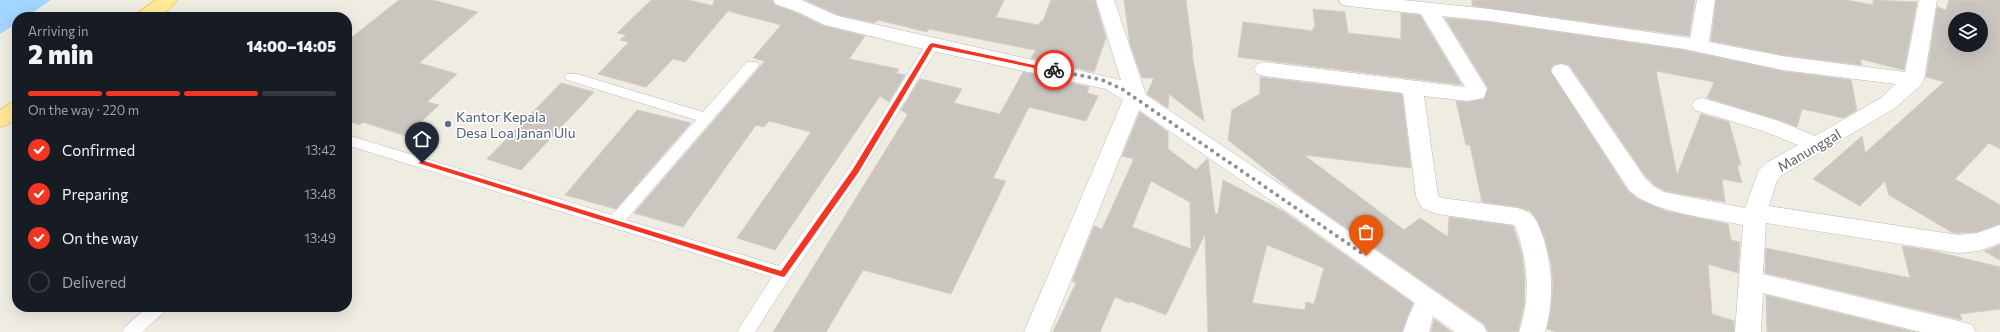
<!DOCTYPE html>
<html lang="en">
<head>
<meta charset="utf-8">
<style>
  :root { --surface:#171b24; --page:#242831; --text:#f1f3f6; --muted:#9ea1a6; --line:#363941; --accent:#f43523 }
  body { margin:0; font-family:Commissioner,sans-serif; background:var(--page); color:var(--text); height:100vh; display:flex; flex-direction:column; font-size:15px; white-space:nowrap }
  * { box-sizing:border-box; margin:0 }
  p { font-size:13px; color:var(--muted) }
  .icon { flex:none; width:22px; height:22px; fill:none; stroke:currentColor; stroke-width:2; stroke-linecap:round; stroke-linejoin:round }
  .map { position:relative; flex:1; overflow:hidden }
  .drawer { position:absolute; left:12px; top:12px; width:340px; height:300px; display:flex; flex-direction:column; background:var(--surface); border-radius:16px; box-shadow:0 4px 16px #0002 }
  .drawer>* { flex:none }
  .controls { position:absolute; left:1948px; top:12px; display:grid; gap:8px }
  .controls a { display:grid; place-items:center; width:40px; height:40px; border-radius:50%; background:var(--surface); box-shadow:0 4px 16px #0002; font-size:20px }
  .pin { position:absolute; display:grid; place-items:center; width:34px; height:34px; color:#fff; margin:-41px -17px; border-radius:50% 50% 50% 0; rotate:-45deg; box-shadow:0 0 4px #0007 }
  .pin .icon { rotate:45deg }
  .courier { position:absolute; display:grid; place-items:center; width:40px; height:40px; margin:-20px; border:3px solid #f43523; border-radius:50%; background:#fff; color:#222; box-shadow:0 1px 5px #0007 }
  .head em { font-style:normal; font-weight:800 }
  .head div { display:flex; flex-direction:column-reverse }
  .head { display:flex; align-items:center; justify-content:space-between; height:68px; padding:0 16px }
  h1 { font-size:26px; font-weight:800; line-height:30px }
  .bar { display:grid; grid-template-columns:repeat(4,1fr); gap:6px 4px; align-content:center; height:48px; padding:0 16px }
  .bar i { height:5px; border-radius:3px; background:var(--line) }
  .bar .current { background:var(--accent) }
  .bar p { grid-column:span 4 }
  ol { padding:0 16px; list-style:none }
  li { display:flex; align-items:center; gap:12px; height:44px }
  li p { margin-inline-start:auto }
  li .icon { padding:4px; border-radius:50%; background:var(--accent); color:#fff; stroke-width:4 }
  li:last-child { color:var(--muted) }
  li i { width:22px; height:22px; border:2px solid var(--line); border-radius:50% }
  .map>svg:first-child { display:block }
  .water { fill:#a2d5ff }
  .building { fill:#cac6bf; stroke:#d4cec0; fill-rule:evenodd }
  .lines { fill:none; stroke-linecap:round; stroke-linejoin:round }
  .service-casing { stroke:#b8bbc0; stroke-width:1 }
  .minor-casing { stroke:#b8bbc0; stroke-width:1 }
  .trunk-casing { stroke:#f1a800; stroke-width:1 }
  .service { fill:#fff; fill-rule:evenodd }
  .minor { fill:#fff; fill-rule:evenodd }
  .trunk { fill:#ffea98; fill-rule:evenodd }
  .route { fill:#f43523 }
  .done { stroke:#8f9090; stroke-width:4; stroke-dasharray:0 7.2 }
  .service-dot { fill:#5c6f8a; stroke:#fff; stroke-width:1.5 }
  .labels { text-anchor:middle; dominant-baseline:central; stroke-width:3.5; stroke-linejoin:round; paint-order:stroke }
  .service-label { font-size:14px; fill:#4e5e75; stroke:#fff; text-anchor:start }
  .street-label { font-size:14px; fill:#5b5f64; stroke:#fff }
</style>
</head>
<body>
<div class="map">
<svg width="2000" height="332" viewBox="0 0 2000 332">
  <rect width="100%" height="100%" fill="#efece2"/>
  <path class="water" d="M 0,0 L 51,0 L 26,17 L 17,17 L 17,23 L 0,34 Z"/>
  <path class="building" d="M 399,0 L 433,0 L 478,12 L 419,63 L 457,74 L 427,102 L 439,105 L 406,136 L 363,122 L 360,125 L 347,121 L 347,41 Z
    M 651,0 L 689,0 L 713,6 L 714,0 L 772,0 L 775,5 L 797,13 L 824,26 L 865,36 L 849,59 L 899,69 L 896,73 L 905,75 L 889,102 L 880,96 L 775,250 L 737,238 L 811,132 L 769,121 L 764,127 L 756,125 L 683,227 L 634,213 L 765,61 L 753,58 L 781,25 L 728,11 L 685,62 L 673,59 L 646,87 L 598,74 L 629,42 L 620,40 L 626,35 L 617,33 Z
    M 805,0 L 1004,0 L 996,17 L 1039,25 L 1041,21 L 1043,21 L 1051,0 L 1095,0 L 1106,38 L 1094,72 L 1031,58 L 1036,50 L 1029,49 L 929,29 L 927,32 L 878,20 L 875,23 L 838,15 Z
    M 1124,0 L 1186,0 L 1193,54 L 1192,54 L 1204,121 L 1169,94 L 1168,108 L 1147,94 L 1154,78 L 1142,78 L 1130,44 Z
    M 1472,0 L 1695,0 L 1689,36 L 1472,6 Z
    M 1716,0 L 1846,0 L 1873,5 L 1873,0 L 1917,2 L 1904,70 L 1860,59 L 1862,65 L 1782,55 L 1711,41 Z
    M 1949,0 L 2000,0 L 2000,149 L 1989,143 L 1955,179 L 2000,205 L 2000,224 L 1977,232 L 1958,233 L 1953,233 L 1889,195 L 1885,181 L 1860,206 L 1813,179 L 1862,136 L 1865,153 L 1944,82 L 1926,77 L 1937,7 L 1946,10 ZM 1955,19 L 1981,19 L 1981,45 L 1955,45 Z
    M 1313,9 L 1345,12 L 1348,33 L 1401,39 L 1401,13 L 1420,15 L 1462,85 L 1238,57 L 1243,22 L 1313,31 L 1313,28 L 1315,28 Z
    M 1445,18 L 1490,22 L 1684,50 L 1782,71 L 1851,80 L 1857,110 L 1844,118 L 1802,109 L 1797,127 L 1779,120 L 1707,98 L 1714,82 L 1656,71 L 1677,175 L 1701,114 L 1729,122 L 1741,165 L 1737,165 L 1742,183 L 1722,179 L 1725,202 L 1665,191 L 1654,185 L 1646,177 L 1569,65 L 1561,63 L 1554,65 L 1550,70 L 1628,191 L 1638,199 L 1666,211 L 1728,224 L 1731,240 L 1740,242 L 1738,273 L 1708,264 L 1712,314 L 1734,321 L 1734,332 L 1557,332 L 1547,329 L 1551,309 L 1553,286 L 1551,263 L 1545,239 L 1537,220 L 1530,211 L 1518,207 L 1482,202 L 1470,145 L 1466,145 L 1456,101 L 1467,102 L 1484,99 L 1488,88 Z
    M 1023,72 L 1089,87 L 1087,93 L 1098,96 L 1086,121 L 1029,107 L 993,178 L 1006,181 L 951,294 L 863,270 L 826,332 L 773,332 L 908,114 L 901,110 L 920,79 L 962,89 L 954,103 L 1000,114 Z
    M 1260,77 L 1402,94 L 1411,168 L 1304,155 L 1404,230 L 1420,218 L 1448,237 L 1449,217 L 1513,226 L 1522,254 L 1525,280 L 1524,306 L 1518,332 L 1488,332 L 1484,324 L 1293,191 L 1228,140 L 1232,110 L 1260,94 Z
    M 561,83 L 594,92 L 521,170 L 487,159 Z
    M 637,110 L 691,123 L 616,209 L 565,195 Z
    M 1140,112 L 1168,132 L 1168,149 L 1196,170 L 1207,159 L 1208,159 L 1215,214 L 1218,214 L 1223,180 L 1283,211 L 1413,303 L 1402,332 L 1208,332 L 1205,234 L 1166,315 L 1130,301 L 1129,303 L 1115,297 L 1100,332 L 1053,332 L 1076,283 L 1072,281 L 1094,226 L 1102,229 L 1134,159 L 1122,156 ZM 1151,181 L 1190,202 L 1191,249 L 1132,227 ZM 1267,245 L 1324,268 L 1314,304 L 1306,302 L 1305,310 L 1252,303 Z
    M 2000,245 L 2000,260 L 1984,251 Z
    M 1902,246 L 1929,250 L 2000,267 L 2000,309 L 1960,314 L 1962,320 L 1765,273 L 1766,248 L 1910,278 Z
    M 1766,295 L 1915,332 L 1767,332 Z
    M 1434,319 L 1452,332 L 1431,332 Z"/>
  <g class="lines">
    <defs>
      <path id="service" d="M 932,41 L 937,42 L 939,45 L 860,175 L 789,279 L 755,332 L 737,332 L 772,277 L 347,145 L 347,135 L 612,215 L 696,120 L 567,80 L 565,77 L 567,74 L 577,74 L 703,112 L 747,62 L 757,62 L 759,65 L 757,68 L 626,220 L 779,266 L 850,167 L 927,42 Z
        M 147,307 L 166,307 L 164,312 L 142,332 L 122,332 L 125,327 Z"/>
      <path id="minor" d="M 773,0 L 801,0 L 838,16 L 1121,80 L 1096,0 L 1114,0 L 1146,95 L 1311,205 L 1483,325 L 1487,332 L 1455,332 L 1433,316 L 1429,332 L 1403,332 L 1409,315 L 1415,303 L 1295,217 L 1139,110 L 1050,332 L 1024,332 L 1123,100 L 1106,89 L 932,51 L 825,25 L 798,12 L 775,4 Z
        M 1339,0 L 1403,0 L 1490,9 L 1690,38 L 1697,0 L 1715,0 L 1709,42 L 1782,56 L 1905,72 L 1919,0 L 1937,0 L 1924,80 L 1921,85 L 1895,108 L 1782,175 L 1777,180 L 1769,206 L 1958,235 L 1977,233 L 2000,225 L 2000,243 L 1979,251 L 1958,253 L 1766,223 L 1763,274 L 1963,322 L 1972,325 L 1976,332 L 1921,332 L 1763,293 L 1761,332 L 1735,332 L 1743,225 C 1710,218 1652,213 1629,190 L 1551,71 L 1554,66 L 1561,64 L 1568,66 L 1645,178 L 1653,186 L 1664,192 L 1745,208 L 1759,170 L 1766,163 L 1798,145 L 1763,131 L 1695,110 L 1692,105 L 1695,100 L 1702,98 L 1709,100 L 1779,121 L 1815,136 L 1881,98 L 1896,84 L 1782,70 L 1684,49 L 1490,21 L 1442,16 L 1487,89 L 1484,98 L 1467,101 L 1424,96 L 1438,196 L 1442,198 L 1518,208 C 1523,210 1528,211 1532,215 C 1538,221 1541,232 1544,240 C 1553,271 1554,301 1545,332 L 1519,332 C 1531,297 1528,263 1516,228 L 1514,225 L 1437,214 L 1422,208 L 1416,196 L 1403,93 L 1264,76 L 1257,74 L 1254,69 L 1257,64 L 1264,62 L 1465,87 L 1421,14 L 1348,6 L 1341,4 Z"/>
      <path id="trunk" d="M 156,0 L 177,0 C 166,17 153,17 134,17 L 137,13 Z
        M 17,101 L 17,118 L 7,125 L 0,127 L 0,110 L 10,103 Z"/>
    </defs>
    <use href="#service" class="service-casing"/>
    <use href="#minor" class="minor-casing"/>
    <use href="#trunk" class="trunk-casing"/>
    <use href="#service" class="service"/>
    <use href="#minor" class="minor"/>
    <use href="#trunk" class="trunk"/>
  </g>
  <path class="route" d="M 932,43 L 1057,70 L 1054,72 L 933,47 L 858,173 L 785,276 L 783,277 L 418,163 L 424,161 L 781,271 L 853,169 L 929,45 Z"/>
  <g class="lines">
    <path class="done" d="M 1054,70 L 1102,80 L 1122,89 L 1366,256"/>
  </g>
  <circle class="service-dot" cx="448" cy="124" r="4"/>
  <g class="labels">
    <g class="service-label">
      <text x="456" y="116">Kantor Kepala<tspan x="456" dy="16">Desa Loa Janan Ulu</tspan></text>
    </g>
    <g class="street-label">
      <text transform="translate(1809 150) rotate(-30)">Manunggal</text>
    </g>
  </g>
</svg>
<div class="controls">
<a><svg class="icon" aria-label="layers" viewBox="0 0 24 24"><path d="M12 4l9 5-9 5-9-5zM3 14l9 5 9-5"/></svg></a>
</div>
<div class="pin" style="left:1366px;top:256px;background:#ea580c"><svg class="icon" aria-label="bag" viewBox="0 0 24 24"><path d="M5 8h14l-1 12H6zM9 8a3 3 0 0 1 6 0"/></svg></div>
<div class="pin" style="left:422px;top:163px;background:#1f2937"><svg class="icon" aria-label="home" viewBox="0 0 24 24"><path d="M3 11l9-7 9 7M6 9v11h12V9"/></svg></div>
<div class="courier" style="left:1054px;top:70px"><svg class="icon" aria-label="bike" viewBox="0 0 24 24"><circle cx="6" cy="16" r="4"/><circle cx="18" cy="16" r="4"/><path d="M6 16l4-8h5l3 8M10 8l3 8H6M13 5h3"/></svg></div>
<section class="drawer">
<div class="head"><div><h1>2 min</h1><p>Arriving in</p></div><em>14:00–14:05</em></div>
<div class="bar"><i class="current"></i><i class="current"></i><i class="current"></i><i></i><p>On the way · 220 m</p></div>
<ol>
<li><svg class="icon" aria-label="check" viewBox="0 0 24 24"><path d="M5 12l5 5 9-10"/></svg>Confirmed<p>13:42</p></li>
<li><svg class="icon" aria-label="check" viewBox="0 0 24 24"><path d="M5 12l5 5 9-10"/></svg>Preparing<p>13:48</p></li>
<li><svg class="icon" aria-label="check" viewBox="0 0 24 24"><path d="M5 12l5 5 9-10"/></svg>On the way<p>13:49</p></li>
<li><i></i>Delivered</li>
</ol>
</section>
</div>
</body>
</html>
